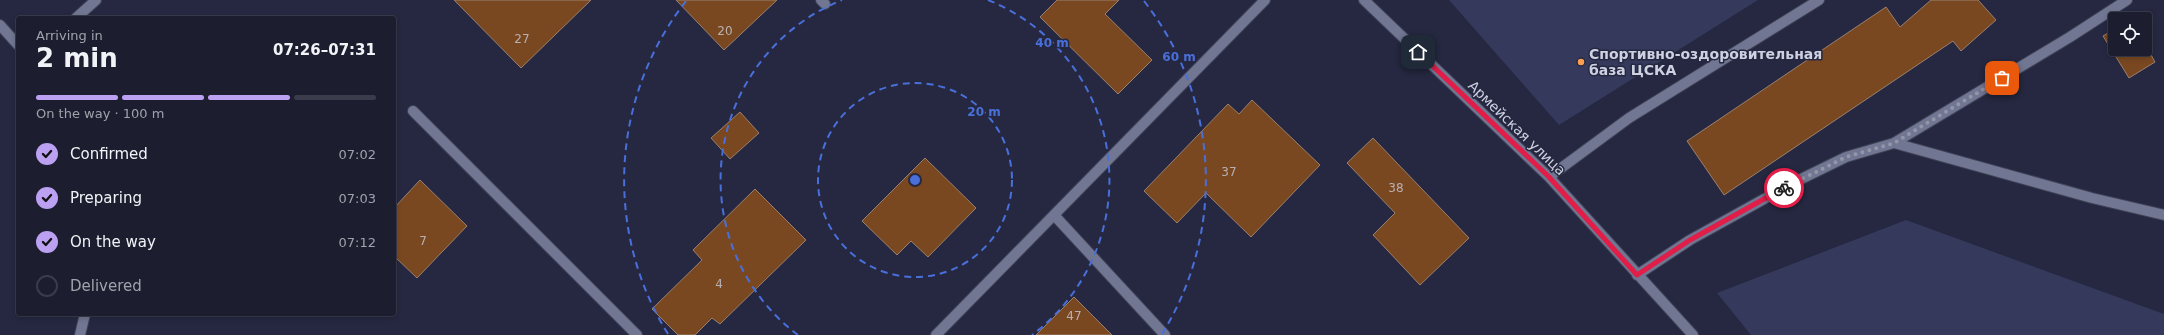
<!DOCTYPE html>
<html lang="en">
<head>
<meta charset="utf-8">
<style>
  :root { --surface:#1c1e30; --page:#252738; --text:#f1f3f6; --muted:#a0a2ab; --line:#3a3c4c; --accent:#bca0f2 }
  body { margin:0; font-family:"DejaVu Sans",sans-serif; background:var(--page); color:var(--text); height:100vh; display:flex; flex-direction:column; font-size:15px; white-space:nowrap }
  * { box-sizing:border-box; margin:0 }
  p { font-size:13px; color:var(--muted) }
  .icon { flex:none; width:22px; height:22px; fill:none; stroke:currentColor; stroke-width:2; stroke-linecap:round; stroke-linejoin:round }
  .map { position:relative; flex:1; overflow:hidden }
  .panel { position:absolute; left:16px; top:16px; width:380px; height:300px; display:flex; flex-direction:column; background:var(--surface); border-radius:4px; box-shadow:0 2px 6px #0003,0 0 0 1px var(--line) }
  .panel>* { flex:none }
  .controls { position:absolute; left:2108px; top:12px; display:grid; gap:8px }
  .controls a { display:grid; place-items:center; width:44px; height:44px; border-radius:4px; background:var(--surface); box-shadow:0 2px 6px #0003,0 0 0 1px var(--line); font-size:20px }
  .pin { position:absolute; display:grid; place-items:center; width:34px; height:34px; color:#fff; margin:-17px; border-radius:8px; box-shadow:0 2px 6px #0006 }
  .courier { position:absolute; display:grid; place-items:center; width:40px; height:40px; margin:-20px; border:3px solid #e11d48; border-radius:50%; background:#fff; color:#222; box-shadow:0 1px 5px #0007 }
  .headline em { font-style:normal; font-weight:700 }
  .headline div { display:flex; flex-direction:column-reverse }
  .headline { display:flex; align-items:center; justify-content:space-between; height:68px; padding:0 20px }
  h1 { font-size:26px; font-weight:700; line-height:30px }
  .bar { display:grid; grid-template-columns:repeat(4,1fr); gap:6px 4px; align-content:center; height:48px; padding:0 20px }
  .bar i { height:5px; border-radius:3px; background:var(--line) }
  .bar .active { background:var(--accent) }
  .bar p { grid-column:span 4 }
  ol { padding:0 20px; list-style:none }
  li { display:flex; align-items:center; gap:12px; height:44px }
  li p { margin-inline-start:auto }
  li .icon { padding:4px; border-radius:50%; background:var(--accent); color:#111; stroke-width:4 }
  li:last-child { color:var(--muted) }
  li i { width:22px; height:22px; border:2px solid var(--line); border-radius:50% }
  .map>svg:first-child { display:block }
  .green { fill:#35395c }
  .building { fill:#794821; stroke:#9b806d }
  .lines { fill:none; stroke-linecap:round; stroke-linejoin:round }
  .street-casing { stroke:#404357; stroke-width:12 }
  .street { stroke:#717692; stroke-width:10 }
  .done { stroke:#9396a9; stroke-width:4; stroke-dasharray:0 7.2 }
  .route { stroke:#e11d48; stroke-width:5 }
  .ring { fill:none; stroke:#496fda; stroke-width:2; stroke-dasharray:7 5 }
  .poi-dot { fill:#fc9e52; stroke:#252840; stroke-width:1.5 }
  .labels { text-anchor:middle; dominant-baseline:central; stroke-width:3; stroke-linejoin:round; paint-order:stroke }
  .number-label { font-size:12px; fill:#b9afb1 }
  .poi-label { font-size:14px; font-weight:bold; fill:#ced1e1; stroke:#252840; text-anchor:start }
  .street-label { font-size:14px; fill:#ced1e1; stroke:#252840 }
  .centre { fill:#496fda; stroke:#252840; stroke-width:2 }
  .ring-label { font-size:12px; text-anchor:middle; font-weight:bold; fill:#496fda; stroke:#252840; stroke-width:3; stroke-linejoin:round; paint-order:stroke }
</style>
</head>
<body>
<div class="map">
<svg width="2164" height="335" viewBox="0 0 2164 335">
  <rect width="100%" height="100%" fill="#252840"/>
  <path class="green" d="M 1449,0 L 1758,0 L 1559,125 Z
    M 1906,220 L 2164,314 L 2164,335 L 1751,335 L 1717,293 Z"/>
  <path class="building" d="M 454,0 L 591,0 L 521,68 Z
    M 676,0 L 777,0 L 724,50 Z
    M 1057,0 L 1119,0 L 1105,14 L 1152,60 L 1118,94 L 1040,17 Z
    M 1931,0 L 1978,0 L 1996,20 L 1961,51 L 1953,41 L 1724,195 L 1687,141 L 1886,7 L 1900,27 Z
    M 2115,29 L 2115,49 L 2145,49 L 2145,44 L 2155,62 L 2129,78 L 2103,36 Z
    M 1252,100 L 1320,165 L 1251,237 L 1206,193 L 1177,223 L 1144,191 L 1228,104 L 1239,114 Z
    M 740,112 L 759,133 L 730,159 L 711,138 Z
    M 1373,138 L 1469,238 L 1420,285 L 1373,235 L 1395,213 L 1347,163 Z
    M 925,158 L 976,208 L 928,257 L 911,241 L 897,255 L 862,221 Z
    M 420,180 L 467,226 L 417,278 L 394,256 L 394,208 Z
    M 755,189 L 806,240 L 720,324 L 712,318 L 695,335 L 678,335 L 652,309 L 702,260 L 693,250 Z
    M 1074,297 L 1112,335 L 1036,335 Z"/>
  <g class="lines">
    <defs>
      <path id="street" d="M 821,0 L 825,4
        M 1364,0 L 1549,177 L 1693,335
        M 76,18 L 96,0
        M 0,25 L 18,45
        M 413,111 L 637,335
        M 1894,143 L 2092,198 L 2164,215
        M 1549,177 L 1629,118 L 1819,0
        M 1054,215 L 1165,335
        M 1637,275 L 1690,240 L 1793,183 L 1846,157 L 1894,143 L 2070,37 L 2127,0
        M 80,335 L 85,314
        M 936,335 L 1265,0"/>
    </defs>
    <use href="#street" class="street-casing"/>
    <use href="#street" class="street"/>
  </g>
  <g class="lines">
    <path class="done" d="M 1784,188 L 1846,157 L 1894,143 L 2002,78"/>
    <path class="route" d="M 1418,52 L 1549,177 L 1637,275 L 1690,240 L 1784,188"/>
  </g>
  <g class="ring">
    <circle cx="915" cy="180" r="97"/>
    <path d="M798 335A194 194 0 0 1 842 0M988 0A194 194 0 0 1 1032 335"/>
    <path d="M668 334A291 291 0 0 1 686 1M1144 1A291 291 0 0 1 1162 334"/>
  </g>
  <circle class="poi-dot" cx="1581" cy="62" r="4"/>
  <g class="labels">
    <g class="number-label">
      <text x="725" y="31">20</text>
      <text x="522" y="39">27</text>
      <text x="1229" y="172">37</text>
      <text x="1396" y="188">38</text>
      <text x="423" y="241">7</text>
      <text x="719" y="284">4</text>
      <text x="1074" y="316">47</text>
    </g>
    <g class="poi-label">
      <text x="1589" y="54">Спортивно-оздоровительная<tspan x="1589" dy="16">база ЦСКА</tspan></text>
    </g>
    <g class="street-label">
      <text transform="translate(1517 128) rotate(44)">Армейская улица</text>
    </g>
  </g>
  <circle cx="915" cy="180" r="6" class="centre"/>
  <g class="ring-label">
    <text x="1052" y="47">40 m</text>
    <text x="1179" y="61">60 m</text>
    <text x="984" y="116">20 m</text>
  </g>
</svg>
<div class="controls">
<a><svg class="icon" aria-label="locate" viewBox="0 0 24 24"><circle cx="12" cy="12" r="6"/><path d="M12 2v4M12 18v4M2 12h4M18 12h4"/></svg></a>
</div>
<div class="pin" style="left:2002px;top:78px;background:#ea580c"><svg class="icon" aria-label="bag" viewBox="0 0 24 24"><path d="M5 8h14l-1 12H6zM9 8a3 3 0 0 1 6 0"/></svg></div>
<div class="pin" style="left:1418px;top:52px;background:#1f2937"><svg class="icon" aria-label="home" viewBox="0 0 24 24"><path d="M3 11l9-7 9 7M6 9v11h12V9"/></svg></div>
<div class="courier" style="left:1784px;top:188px"><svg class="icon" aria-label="bike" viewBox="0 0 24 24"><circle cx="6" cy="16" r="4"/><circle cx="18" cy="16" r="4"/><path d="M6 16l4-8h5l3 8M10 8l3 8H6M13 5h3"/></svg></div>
<section class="panel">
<div class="headline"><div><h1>2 min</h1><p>Arriving in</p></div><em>07:26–07:31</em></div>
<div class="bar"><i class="active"></i><i class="active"></i><i class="active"></i><i></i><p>On the way · 100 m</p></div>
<ol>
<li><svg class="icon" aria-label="check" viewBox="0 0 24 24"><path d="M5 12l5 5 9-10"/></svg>Confirmed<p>07:02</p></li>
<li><svg class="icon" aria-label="check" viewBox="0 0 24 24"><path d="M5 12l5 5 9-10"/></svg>Preparing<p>07:03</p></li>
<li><svg class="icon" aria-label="check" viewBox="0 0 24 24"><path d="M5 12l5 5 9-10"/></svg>On the way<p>07:12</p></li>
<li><i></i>Delivered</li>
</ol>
</section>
</div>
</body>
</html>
